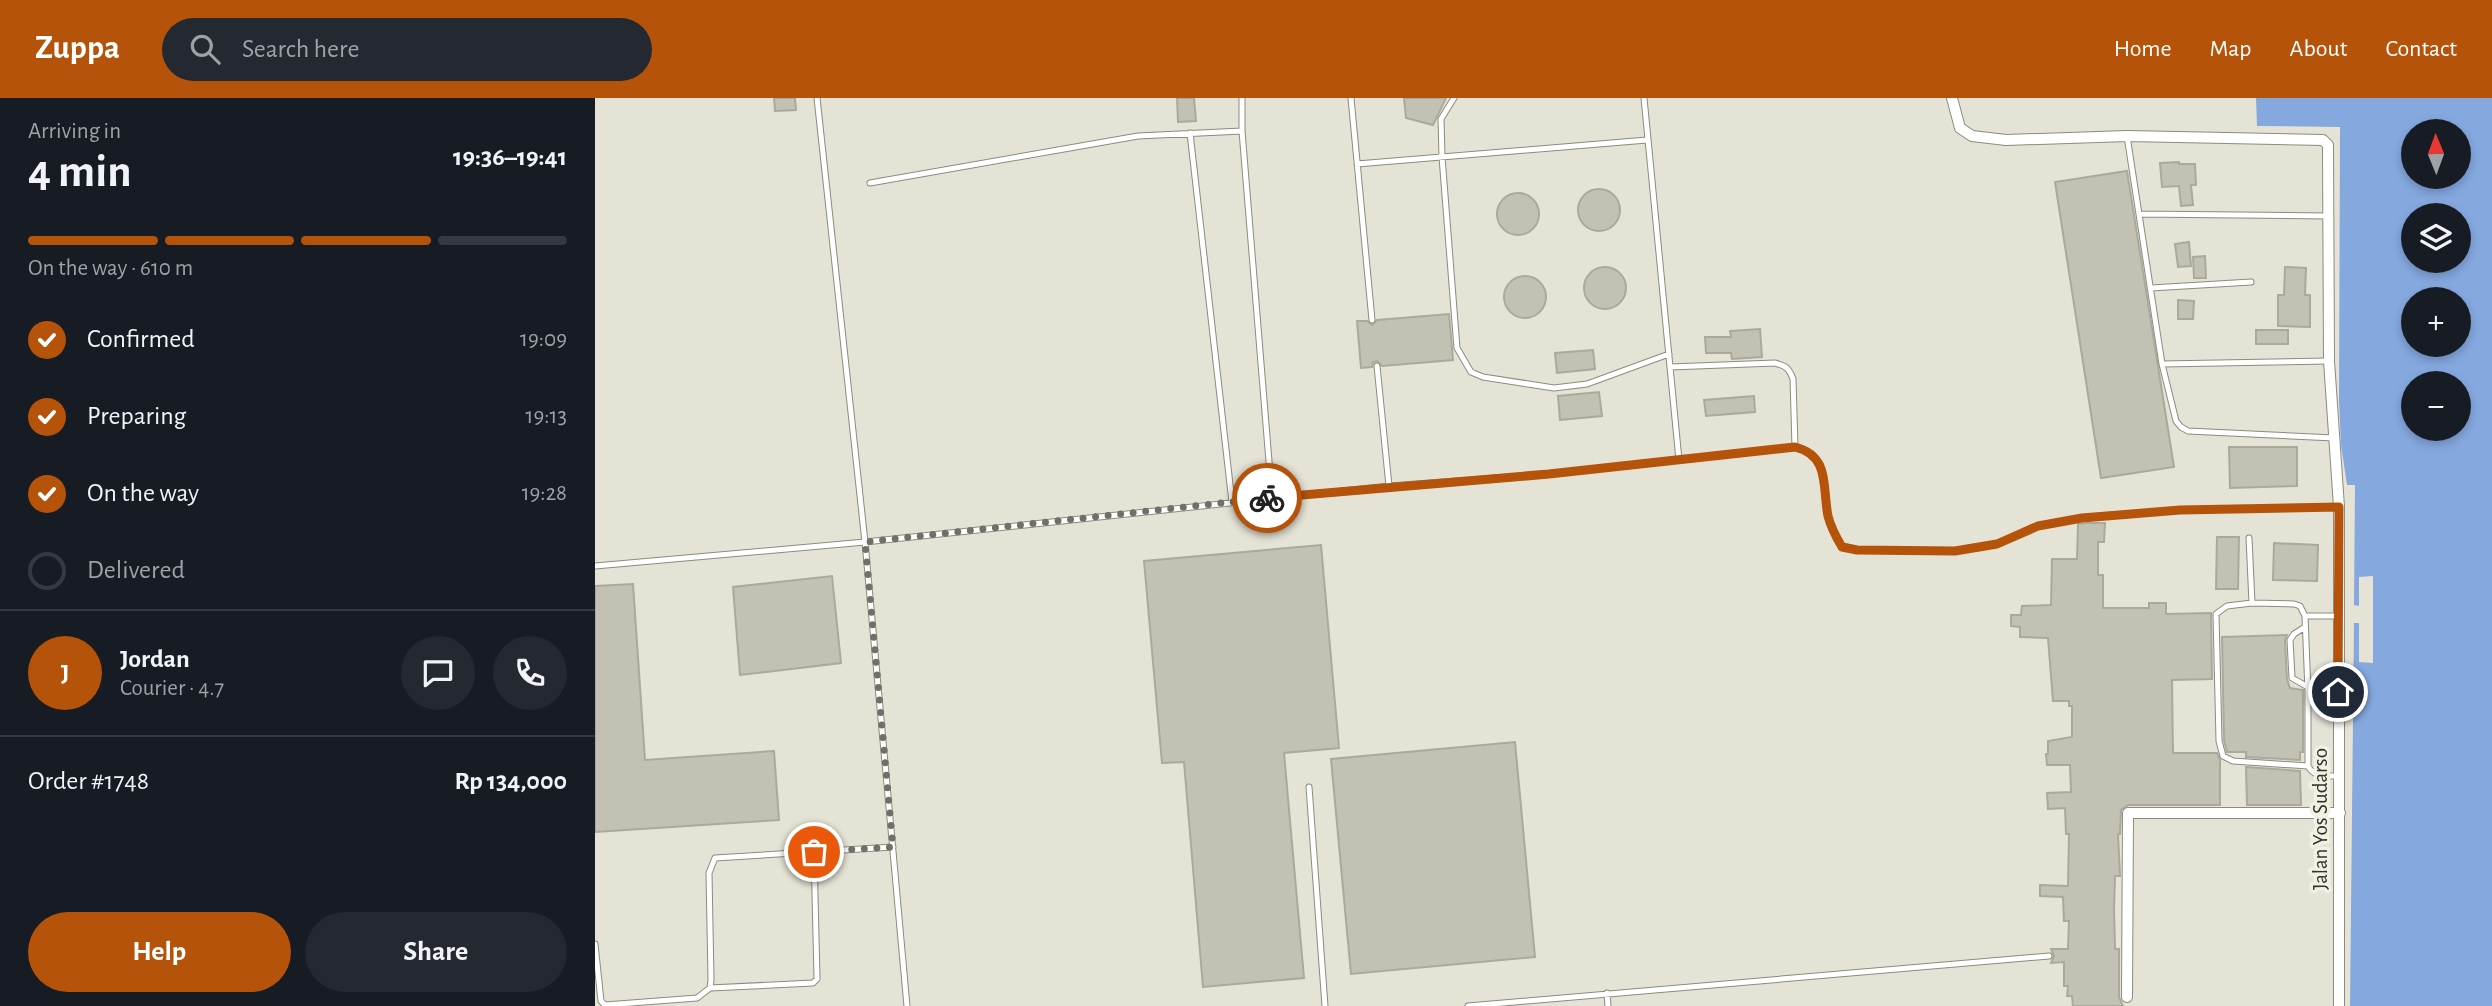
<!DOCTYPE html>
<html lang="en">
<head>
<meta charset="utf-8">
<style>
  :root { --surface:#171b24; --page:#242831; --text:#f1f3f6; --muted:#9ea1a6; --line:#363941; --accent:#b45309 }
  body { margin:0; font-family:"Alegreya Sans",sans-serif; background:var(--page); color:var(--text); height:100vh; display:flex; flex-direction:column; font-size:26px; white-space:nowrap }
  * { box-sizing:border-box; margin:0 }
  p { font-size:23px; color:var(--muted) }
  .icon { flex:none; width:38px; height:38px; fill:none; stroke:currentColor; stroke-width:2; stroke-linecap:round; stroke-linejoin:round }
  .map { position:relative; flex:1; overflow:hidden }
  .sheet { display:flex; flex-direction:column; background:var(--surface); width:595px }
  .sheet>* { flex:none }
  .needle { width:46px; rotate:359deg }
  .tools { position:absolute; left:1806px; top:21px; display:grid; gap:14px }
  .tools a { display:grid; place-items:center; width:70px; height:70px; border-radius:50%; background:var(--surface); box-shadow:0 4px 10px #0003; font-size:35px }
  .pin { position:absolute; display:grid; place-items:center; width:60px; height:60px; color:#fff; margin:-30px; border:4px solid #fff; border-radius:50%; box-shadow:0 2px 7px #0007 }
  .courier { position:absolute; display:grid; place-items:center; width:70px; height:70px; margin:-35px; border:5px solid #b45309; border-radius:50%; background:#fff; color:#222; box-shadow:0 2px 9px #0007 }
  .headline em { font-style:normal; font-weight:700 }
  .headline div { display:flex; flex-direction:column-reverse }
  .headline { display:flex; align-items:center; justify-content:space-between; height:119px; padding:0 28px }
  h1 { font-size:46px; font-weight:700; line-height:52px }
  .bar { display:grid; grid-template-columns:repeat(4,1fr); gap:10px 7px; align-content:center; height:84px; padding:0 28px }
  .bar i { height:9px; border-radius:5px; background:var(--line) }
  .bar .current { background:var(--accent) }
  .bar p { grid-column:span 4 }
  .line { display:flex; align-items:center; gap:18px; padding:0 28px; border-top:2px solid var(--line) }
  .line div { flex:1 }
  .round { display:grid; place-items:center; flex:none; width:74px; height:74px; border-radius:37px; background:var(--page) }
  ol { padding:0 28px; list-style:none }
  li { display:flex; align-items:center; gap:21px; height:77px }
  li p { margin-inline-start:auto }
  li .icon { padding:7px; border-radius:50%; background:var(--accent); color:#fff; stroke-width:4 }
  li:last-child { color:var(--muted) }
  li i { width:38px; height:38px; border:4px solid var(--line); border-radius:50% }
  .button { display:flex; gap:14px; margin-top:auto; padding:14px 28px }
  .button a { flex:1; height:80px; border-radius:42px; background:var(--accent); color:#fff; font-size:28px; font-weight:700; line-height:80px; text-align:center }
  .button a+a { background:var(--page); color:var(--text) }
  header { display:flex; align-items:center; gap:42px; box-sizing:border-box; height:98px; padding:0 35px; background:var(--accent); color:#fff }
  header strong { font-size:33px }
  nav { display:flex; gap:38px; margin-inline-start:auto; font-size:24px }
  .search { width:490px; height:63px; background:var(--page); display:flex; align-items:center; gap:18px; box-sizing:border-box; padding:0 24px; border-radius:38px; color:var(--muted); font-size:26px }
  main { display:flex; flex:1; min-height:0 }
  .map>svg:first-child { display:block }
  .water { fill:#85a8df; fill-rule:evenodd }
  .building { fill:#c2c1b3; stroke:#aaa99b; stroke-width:2 }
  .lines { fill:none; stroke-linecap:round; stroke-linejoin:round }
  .service-casing { stroke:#8c8b7e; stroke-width:7 }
  .minor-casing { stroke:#8c8b7e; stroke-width:12 }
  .service { stroke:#fff; stroke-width:5 }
  .minor { stroke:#fff; stroke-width:10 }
  .done { stroke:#717067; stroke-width:7; stroke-dasharray:0 12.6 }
  .route { stroke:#b45309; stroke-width:9 }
  .labels { text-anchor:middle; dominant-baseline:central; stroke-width:7; stroke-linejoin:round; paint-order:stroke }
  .street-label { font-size:21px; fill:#32322c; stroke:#f2f0e2 }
</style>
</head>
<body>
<header>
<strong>Zuppa</strong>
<div class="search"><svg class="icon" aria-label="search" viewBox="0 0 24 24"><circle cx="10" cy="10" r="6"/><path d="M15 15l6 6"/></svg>Search here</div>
<nav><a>Home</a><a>Map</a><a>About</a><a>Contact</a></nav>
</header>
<main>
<section class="sheet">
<div class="headline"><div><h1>4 min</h1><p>Arriving in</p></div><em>19:36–19:41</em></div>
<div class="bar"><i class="current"></i><i class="current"></i><i class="current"></i><i></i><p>On the way · 610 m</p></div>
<ol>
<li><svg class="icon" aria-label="check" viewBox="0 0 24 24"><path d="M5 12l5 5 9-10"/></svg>Confirmed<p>19:09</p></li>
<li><svg class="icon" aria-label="check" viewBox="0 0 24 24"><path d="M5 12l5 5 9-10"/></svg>Preparing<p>19:13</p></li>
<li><svg class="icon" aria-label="check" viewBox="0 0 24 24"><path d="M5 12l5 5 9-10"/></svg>On the way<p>19:28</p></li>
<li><i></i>Delivered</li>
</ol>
<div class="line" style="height:126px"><b class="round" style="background:var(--accent);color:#fff">J</b><div><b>Jordan</b><p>Courier · 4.7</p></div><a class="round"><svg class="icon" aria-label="chat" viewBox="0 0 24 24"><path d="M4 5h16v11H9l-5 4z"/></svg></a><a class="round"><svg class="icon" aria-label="phone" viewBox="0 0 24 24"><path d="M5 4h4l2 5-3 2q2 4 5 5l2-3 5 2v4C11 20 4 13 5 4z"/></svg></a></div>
<div class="line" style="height:91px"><div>Order #1748</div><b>Rp 134,000</b></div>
<div class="button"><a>Help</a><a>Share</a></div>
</section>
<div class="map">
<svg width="1897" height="908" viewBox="0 0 1897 908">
  <rect width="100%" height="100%" fill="#e5e3d5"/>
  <path class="water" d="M 1661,0 L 1897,0 L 1897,908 L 1755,908 L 1759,525 L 1764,525 L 1764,564 L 1778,565 L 1778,478 L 1764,479 L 1764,508 L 1759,507 L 1760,387 L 1752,387 L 1746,347 L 1744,302 L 1745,29 L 1662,28 ZM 1818,33 L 1864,33 L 1864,79 L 1818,79 ZM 1818,117 L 1864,117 L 1864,163 L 1818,163 ZM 1818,201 L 1864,201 L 1864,247 L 1818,247 ZM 1818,285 L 1864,285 L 1864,331 L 1818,331 Z"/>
  <path class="building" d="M 179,0 L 200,0 L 201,12 L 180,13 Z
    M 582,0 L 599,0 L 601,23 L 583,24 Z
    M 809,0 L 851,0 L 838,27 L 811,20 Z
    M 1584,64 L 1584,66 L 1600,66 L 1601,87 L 1596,87 L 1598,107 L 1586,108 L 1584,88 L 1567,89 L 1565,65 Z
    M 1532,73 L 1579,369 L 1506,380 L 1460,84 Z
    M983 112a21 21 0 1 1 42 0a21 21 0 1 1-42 0Z
    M902 116a21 21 0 1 1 42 0a21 21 0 1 1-42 0Z
    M 1594,144 L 1596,168 L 1583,169 L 1580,146 Z
    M 1610,158 L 1611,180 L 1599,180 L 1598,159 Z
    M989 190a21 21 0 1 1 42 0a21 21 0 1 1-42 0Z
    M 1690,169 L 1711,170 L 1710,197 L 1715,197 L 1715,229 L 1683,228 L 1683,197 L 1689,197 Z
    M909 199a21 21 0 1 1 42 0a21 21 0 1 1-42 0Z
    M 1583,202 L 1599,203 L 1598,221 L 1583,221 Z
    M 854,216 L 858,262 L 787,268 L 782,263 L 778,264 L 777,269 L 766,270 L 762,223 L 772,223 L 777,227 L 782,222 Z
    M 1165,231 L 1167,259 L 1137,261 L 1136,255 L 1111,255 L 1110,239 L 1136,239 L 1135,233 Z
    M 1661,232 L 1693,232 L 1693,246 L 1661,246 Z
    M 998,252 L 1000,271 L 962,275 L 960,255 Z
    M 1004,294 L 1007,318 L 965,322 L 963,298 Z
    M 1159,298 L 1160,314 L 1111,318 L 1109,302 Z
    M 1634,349 L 1702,349 L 1702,388 L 1635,390 Z
    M 1492,425 L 1510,425 L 1509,444 L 1503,444 L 1503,477 L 1508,477 L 1508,510 L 1554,510 L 1554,505 L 1571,505 L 1571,516 L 1616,515 L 1617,581 L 1577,582 L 1578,655 L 1622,655 L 1625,662 L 1625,707 L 1533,707 L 1526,712 L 1525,736 L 1523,736 L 1525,778 L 1520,778 L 1519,811 L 1520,851 L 1524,851 L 1524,899 L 1528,908 L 1478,908 L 1477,898 L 1472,898 L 1473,888 L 1469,888 L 1469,864 L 1456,865 L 1459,858 L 1456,851 L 1473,851 L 1474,823 L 1469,823 L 1468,799 L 1445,798 L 1445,787 L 1473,788 L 1474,736 L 1471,736 L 1470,710 L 1453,711 L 1452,695 L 1476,694 L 1475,667 L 1452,667 L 1451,656 L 1453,656 L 1453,643 L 1477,639 L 1477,608 L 1474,608 L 1474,603 L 1458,603 L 1453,540 L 1425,539 L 1425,529 L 1416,528 L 1416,517 L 1426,517 L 1427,508 L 1456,507 L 1457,461 L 1482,461 L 1483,426 Z
    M 1622,439 L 1644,439 L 1643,491 L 1621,491 Z
    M 1679,445 L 1723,447 L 1722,483 L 1678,482 Z
    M 726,447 L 744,650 L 689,655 L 709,880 L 608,889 L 589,664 L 567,665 L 549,463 Z
    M 237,478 L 246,565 L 145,577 L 138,489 Z
    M 38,486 L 50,662 L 179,653 L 184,722 L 0,734 L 0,488 Z
    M 1692,537 L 1690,542 L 1692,581 L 1695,590 L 1708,592 L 1708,654 L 1705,654 L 1705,662 L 1651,659 L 1651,654 L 1632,654 L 1629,642 L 1627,539 Z
    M 920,644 L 940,859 L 756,876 L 736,661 Z
    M 1651,669 L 1705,673 L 1706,707 L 1652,707 Z"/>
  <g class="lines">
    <defs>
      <path id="service" d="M 222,0 L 270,444 L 312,908
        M 647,0 L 647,33 L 677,400
        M 756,0 L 777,222
        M 859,0 L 846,21 L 847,59 L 862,250 L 876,274 L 888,279 L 959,290 L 992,286 L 1074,256
        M 1049,0 L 1084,362
        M 595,35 L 637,404
        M 1532,38 L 1567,266 L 1581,323 L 1586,329 L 1593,333 L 1739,340
        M 762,66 L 1052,42
        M 275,85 L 543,38 L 647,33
        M 1544,116 L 1734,118
        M 1556,190 L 1656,184
        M 1567,266 L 1734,263
        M 1075,269 L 1180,265 C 1191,268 1194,270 1198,281 L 1200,349
        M 794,388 L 954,376 L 1200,349 C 1236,358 1227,390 1233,418 C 1236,430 1241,439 1247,448 L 1262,452 L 1360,453 L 1402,446 L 1443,428 L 1487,420 L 1585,412 L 1744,409
        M 1654,440 L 1657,505 L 1699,506 L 1705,508 L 1710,518 L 1713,594 L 1743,594
        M 0,468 L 270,444 L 794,388 L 782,268
        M 1657,505 L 1632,508 L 1621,516 L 1624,643 L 1628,658 L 1638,663 L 1713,668 C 1719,680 1732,678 1744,678
        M 1710,518 L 1743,518
        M 1710,529 L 1699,536 L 1695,542 L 1697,580 L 1711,588
        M 1713,594 L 1713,668
        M 714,689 L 730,908
        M 0,846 L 6,903 L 10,907 L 102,900 L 115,890 L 116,882 L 114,775 L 120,760 L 298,749
        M 115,890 L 218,885 L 222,881 L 219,754
        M 1012,895 L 1013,908
        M 873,908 L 1454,858"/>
      <path id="minor" d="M 1357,0 L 1365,30 L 1377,38 L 1411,42 L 1532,38 L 1728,42 L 1733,47 L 1734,263 L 1744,409 L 1744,908
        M 1532,899 L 1533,715 L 1745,715"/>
    </defs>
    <use href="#service" class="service-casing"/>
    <use href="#minor" class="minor-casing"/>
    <use href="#service" class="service"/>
    <use href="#minor" class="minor"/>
  </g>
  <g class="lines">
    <path class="done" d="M 219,754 L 298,749 L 270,444 L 672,400"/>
    <path class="route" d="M 672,400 L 954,376 L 1200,349 C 1236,358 1227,390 1233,418 C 1236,430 1241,439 1247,449 L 1262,452 L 1360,453 L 1402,446 L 1443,428 L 1487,420 L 1585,412 L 1744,409 L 1743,594"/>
  </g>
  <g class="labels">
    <g class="street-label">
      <text transform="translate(1725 721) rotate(-90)">Jalan Yos Sudarso</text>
    </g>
  </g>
</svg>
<div class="tools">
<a><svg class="needle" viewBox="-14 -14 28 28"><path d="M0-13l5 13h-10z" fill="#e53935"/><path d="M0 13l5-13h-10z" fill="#9ea1a6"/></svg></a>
<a><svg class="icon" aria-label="layers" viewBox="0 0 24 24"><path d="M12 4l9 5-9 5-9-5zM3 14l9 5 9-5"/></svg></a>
<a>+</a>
<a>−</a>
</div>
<div class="pin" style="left:219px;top:754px;background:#ea580c"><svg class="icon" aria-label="bag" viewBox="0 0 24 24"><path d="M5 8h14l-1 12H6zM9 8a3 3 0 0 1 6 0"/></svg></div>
<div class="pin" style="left:1743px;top:594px;background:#1f2937"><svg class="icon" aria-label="home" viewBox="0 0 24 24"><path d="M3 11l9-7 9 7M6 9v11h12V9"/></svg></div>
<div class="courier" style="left:672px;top:400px"><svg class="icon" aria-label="bike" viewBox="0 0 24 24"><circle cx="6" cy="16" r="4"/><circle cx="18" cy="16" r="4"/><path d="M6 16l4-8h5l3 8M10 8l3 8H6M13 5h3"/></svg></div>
</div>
</main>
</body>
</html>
